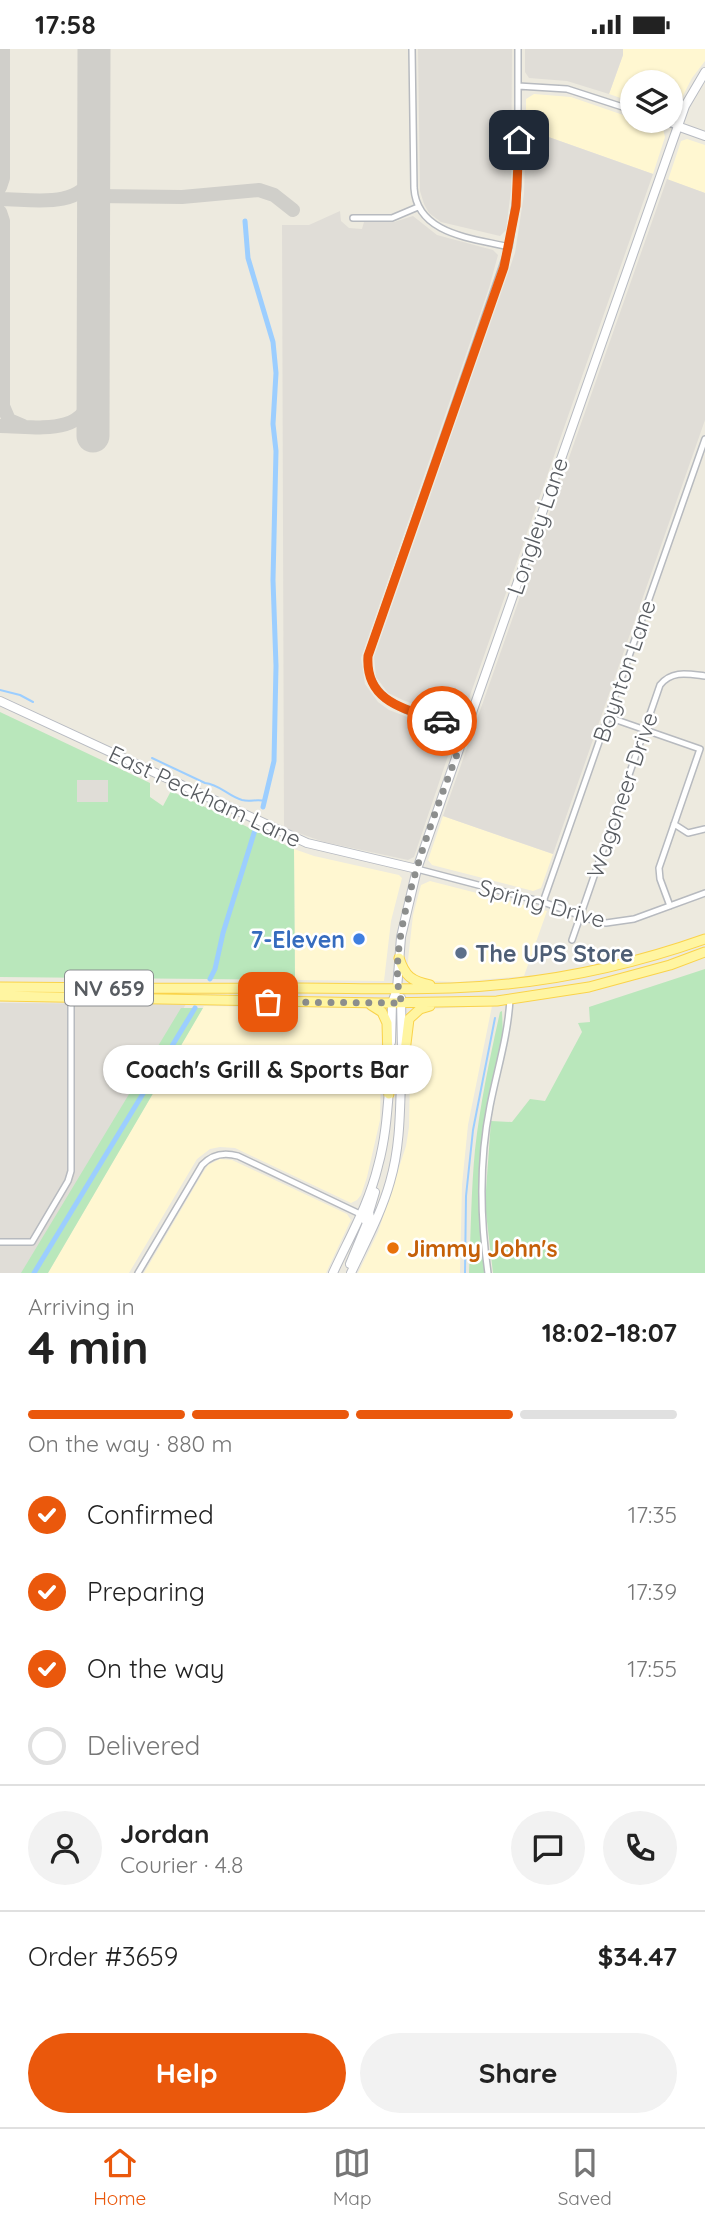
<!DOCTYPE html>
<html lang="en">
<head>
<meta charset="utf-8">
<style>
  :root { --surface:#fff; --page:#f2f2f2; --text:#222; --muted:#767676; --line:#e0e0e0; --accent:#ea580c }
  body { margin:0; font-family:Quicksand,sans-serif; background:var(--page); color:var(--text); height:100vh; display:flex; flex-direction:column; font-size:26px; white-space:nowrap }
  * { box-sizing:border-box; margin:0 }
  p { font-size:23px; color:var(--muted) }
  .icon { flex:none; width:38px; height:38px; fill:none; stroke:currentColor; stroke-width:2; stroke-linecap:round; stroke-linejoin:round }
  .map { position:relative; height:1224px; overflow:hidden }
  .details { display:flex; flex-direction:column; background:var(--surface); flex:1 }
  .details>* { flex:none }
  .tools { position:absolute; left:620px; top:21px; display:grid; gap:14px }
  .tools a { display:grid; place-items:center; width:63px; height:63px; border-radius:50%; background:var(--surface); box-shadow:0 2px 5px #0004; font-size:35px }
  .pin { position:absolute; display:grid; place-items:center; width:60px; height:60px; color:#fff; margin:-30px; border-radius:14px; box-shadow:0 4px 10px #0006 }
  .courier { position:absolute; display:grid; place-items:center; width:70px; height:70px; margin:-35px; border:5px solid #ea580c; border-radius:50%; background:#fff; color:#222; box-shadow:0 2px 9px #0007 }
  .bubble { position:absolute; height:49px; border-radius:24px; background:var(--surface); box-shadow:0 2px 5px #0004; font-size:23px; font-weight:800; line-height:49px; text-align:center }
  .head em { font-style:normal; font-weight:800 }
  .head div { display:flex; flex-direction:column-reverse }
  .head { display:flex; align-items:center; justify-content:space-between; height:119px; padding:0 28px }
  h1 { font-size:46px; font-weight:800; line-height:52px }
  .bar { display:grid; grid-template-columns:repeat(4,1fr); gap:10px 7px; align-content:center; height:84px; padding:0 28px }
  .bar i { height:9px; border-radius:5px; background:var(--line) }
  .bar .current { background:var(--accent) }
  .bar p { grid-column:span 4 }
  .line { display:flex; align-items:center; gap:18px; padding:0 28px; border-top:2px solid var(--line) }
  .line div { flex:1 }
  .round { display:grid; place-items:center; flex:none; width:74px; height:74px; border-radius:37px; background:var(--page) }
  ol { padding:0 28px; list-style:none }
  li { display:flex; align-items:center; gap:21px; height:77px }
  li p { margin-inline-start:auto }
  li .icon { padding:7px; border-radius:50%; background:var(--accent); color:#fff; stroke-width:4 }
  li:last-child { color:var(--muted) }
  li i { width:38px; height:38px; border:4px solid var(--line); border-radius:50% }
  .button { display:flex; gap:14px; margin-top:auto; padding:14px 28px }
  .button a { flex:1; height:80px; border-radius:42px; background:var(--accent); color:#fff; font-size:28px; font-weight:800; line-height:80px; text-align:center }
  .button a+a { background:var(--page); color:var(--text) }
  .status { display:flex; justify-content:space-between; align-items:center; height:49px; padding:0 35px; background:var(--surface); direction:ltr }
  .status svg { height:19px; fill:currentColor }
  .menu { display:flex; justify-content:space-around; align-items:center; height:98px; border-top:2px solid var(--line); background:var(--surface); font-size:19px; color:var(--muted) }
  .menu a { display:grid; justify-items:center; gap:4px }
  .menu .current { color:var(--accent) }
  .map>svg:first-child { display:block }
  .commercial { fill:#fff7d1 }
  .industrial { fill:#e0ddd7 }
  .green { fill:#b9e7bb; fill-rule:evenodd }
  .lines { fill:none; stroke-linecap:round; stroke-linejoin:round }
  .stream { stroke:#9cceff; stroke-width:2 }
  .canal { stroke:#9cceff; stroke-width:5 }
  .taxiway { stroke:#d0cfca; stroke-width:14 }
  .runway { stroke:#d0cfca; stroke-width:33 }
  .street-casing { stroke:#b7babf; stroke-width:8 }
  .secondary-casing { stroke:#b8bbc2; stroke-width:10 }
  .primary-casing { stroke:#fad34a; stroke-width:11 }
  .street { stroke:#fff; stroke-width:5 }
  .secondary { stroke:#fff; stroke-width:8 }
  .primary { stroke:#fff5a1; stroke-width:9 }
  .done { stroke:#8c8e8d; stroke-width:7; stroke-dasharray:0 12.6 }
  .route { stroke:#ea580c; stroke-width:9 }
  .shop-dot { fill:#3f7fe0; stroke:#fff; stroke-width:2.5 }
  .service-dot { fill:#5c6f8a; stroke:#fff; stroke-width:2.5 }
  .food-dot { fill:#e8710a; stroke:#fff; stroke-width:2.5 }
  .labels { text-anchor:middle; dominant-baseline:central; stroke-width:5; stroke-linejoin:round; paint-order:stroke }
  .shield { fill:#fff; stroke:#8a8d90; stroke-width:2 }
  .shield-label { font-size:21px; font-weight:bold; fill:#585c61 }
  .street-label { font-size:23px; fill:#585c61; stroke:#fff }
  .shop-label { font-size:23px; font-weight:bold; fill:#366cbe; stroke:#fff; text-anchor:end }
  .service-label { font-size:23px; font-weight:bold; fill:#4e5e75; stroke:#fff; text-anchor:start }
  .food-label { font-size:23px; font-weight:bold; fill:#c56008; stroke:#fff; text-anchor:start }
</style>
</head>
<body>
<div class="status"><b>17:58</b><svg viewBox="0 0 49 12"><path d="M0 12V9h3v3zM5 12V6h3v6zM10 12V3h3v9zM15 12V0h3v12zM26 1h20v11H26zM47 4h2v5h-2z"/></svg></div>
<div class="map">
<svg width="705" height="1224" viewBox="0 0 705 1224">
  <rect width="100%" height="100%" fill="#edeadf"/>
  <path class="commercial" d="M 623,0 L 705,0 L 705,12 L 692,29 L 675,62 L 670,66 L 670,33 L 632,33 L 632,53 L 609,45 L 623,6 Z
    M 534,45 L 571,48 L 632,69 L 632,72 L 639,72 L 663,80 L 665,88 L 653,125 L 526,80 L 526,50 Z
    M 687,90 L 705,96 L 705,144 L 668,131 L 681,92 Z
    M 443,767 L 553,805 L 541,839 L 533,842 L 432,816 L 428,811 Z
    M 294,800 L 314,807 L 399,826 L 402,829 L 391,872 L 384,932 L 295,931 Z
    M 430,832 L 547,862 L 524,927 L 457,933 L 430,932 L 412,926 L 407,920 L 413,866 L 421,836 Z
    M 204,957 L 365,959 L 378,967 L 382,975 L 380,1071 L 367,1128 L 361,1146 L 357,1151 L 351,1154 L 235,1099 L 220,1098 L 210,1100 L 197,1110 L 129,1224 L 48,1224 Z
    M 492,957 L 468,1076 L 462,1136 L 460,1224 L 358,1224 L 378,1183 L 406,1097 L 409,1078 L 411,974 L 418,965 L 428,960 Z
    M 220,1110 L 232,1111 L 347,1165 L 351,1171 L 349,1175 L 326,1224 L 144,1224 L 202,1125 L 208,1116 Z"/>
  <path class="industrial" d="M 418,0 L 512,0 L 511,141 L 506,181 L 500,187 L 441,173 L 429,164 L 424,155 L 420,142 Z
    M 525,0 L 623,0 L 623,6 L 609,45 L 567,32 L 529,29 L 525,23 Z
    M 526,80 L 653,125 L 467,655 L 462,668 L 458,670 L 405,652 L 388,644 L 376,628 L 374,608 L 515,204 L 524,145 Z
    M 667,130 L 705,144 L 705,371 L 553,805 L 443,767 Z
    M 340,162 L 341,172 L 349,179 L 362,180 L 364,173 L 394,173 L 413,167 L 437,186 L 493,201 L 498,206 L 489,239 L 361,609 L 365,635 L 378,653 L 389,661 L 455,686 L 414,808 L 408,811 L 324,793 L 284,779 L 282,176 L 309,176 Z
    M 76,731 L 108,731 L 108,754 L 76,753 Z
    M 0,954 L 186,955 L 26,1224 L 0,1224 Z"/>
  <path class="green" d="M 0,663 L 150,734 L 150,748 L 163,757 L 171,742 L 294,800 L 295,931 L 0,928 ZM 77,731 L 108,731 L 108,753 L 77,753 Z
    M 705,920 L 705,1224 L 493,1224 L 485,1155 L 491,1072 L 512,1073 L 530,1050 L 545,1052 L 582,983 L 578,974 L 590,973 L 589,958 Z
    M 181,959 L 203,959 L 48,1224 L 21,1224 Z
    M 502,962 L 503,987 L 487,1057 L 479,1124 L 479,1163 L 486,1224 L 469,1224 C 471,1183 471,1142 475,1101 C 480,1055 490,1008 500,963 Z"/>
  <g class="lines">
    <path class="stream" d="M 0,641 L 20,646 L 33,653
      M 152,709 L 205,734 C 219,735 228,747 242,751 C 250,753 257,750 265,752
      M 465,1224 L 466,1147 L 473,1081 L 495,969"/>
    <path class="canal" d="M 245,172 L 248,209 L 273,293 L 276,324 L 273,375 L 276,402 L 273,531 L 276,617 L 274,712 L 263,758
      M 210,930 L 215,920 L 223,884 L 255,781
      M 34,1224 L 195,959"/>
    <path class="taxiway" d="M 0,138 L 3,129 L 3,0
      M 94,147 L 182,148 L 259,141 L 274,146 L 293,161
      M 0,150 C 32,150 78,161 94,126
      M 0,163 L 3,172 L 3,357 L 9,371 L 23,377
      M 0,377 C 36,377 84,389 93,343"/>
    <path class="runway" d="M 93,387 L 94,0"/>
    <defs>
      <path id="street" d="M 412,0 L 414,139 C 417,186 473,189 509,198
        M 518,37 L 567,40 L 632,61
        M 663,72 L 677,77
        M 353,169 L 392,169 L 418,158
        M 608,668 L 700,700 L 659,819 L 660,830 L 670,857
        M 466,681 C 428,667 364,660 368,607 L 509,198 L 518,137 L 518,0
        M 674,775 L 688,784 L 705,780
        M 417,820 L 543,853 L 589,870 L 606,874 L 634,870 L 705,844
        M 543,853 L 705,390
        M 572,891 L 660,636 C 672,621 688,625 705,627
        M 0,1193 L 32,1193 L 68,1132 L 71,1122 L 71,948
        M 138,1224 L 202,1116 C 212,1105 224,1103 238,1107 L 360,1165
        M 488,1224 C 480,1168 479,1112 490,1057 C 497,1021 508,987 510,950"/>
      <path id="secondary" d="M 677,77 L 705,87
        M 0,652 L 307,794 L 417,820
        M 401,949 L 402,1002
        M 391,993 L 392,954 L 397,940 L 401,888 L 417,820 L 685,57 L 705,23
        M 375,1143 L 369,1163 L 370,1169 L 375,1173
        M 350,1215 L 367,1174 L 363,1167
        M 333,1224 C 349,1189 369,1155 378,1117 C 385,1092 387,1067 389,1041
        M 351,1224 C 365,1194 381,1165 390,1133 C 400,1099 400,1064 401,1029"/>
      <path id="primary" d="M 399,909 C 405,927 411,932 430,936
        M 0,938 C 99,939 198,940 297,939 C 348,939 400,941 451,939 C 538,936 623,919 705,890
        M 0,947 L 382,954 L 497,952 L 589,938 L 670,916 L 705,903
        M 371,956 L 382,963 L 387,974 L 389,1045
        M 401,1036 L 409,970 L 420,960 L 430,957"/>
    </defs>
    <use href="#street" class="street-casing"/>
    <use href="#secondary" class="secondary-casing"/>
    <use href="#primary" class="primary-casing"/>
    <use href="#street" class="street"/>
    <use href="#secondary" class="secondary"/>
    <use href="#primary" class="primary"/>
  </g>
  <g class="lines">
    <path class="done" d="M 268,953 L 402,954 C 380,892 443,745 466,681 L 442,672"/>
    <path class="route" d="M 442,672 C 406,660 365,654 368,607 L 504,218 L 516,157 L 519,91"/>
  </g>
  <circle class="shop-dot" cx="359" cy="890" r="7"/>
  <circle class="service-dot" cx="461" cy="904" r="7"/>
  <circle class="food-dot" cx="393" cy="1199" r="7"/>
  <g class="labels">
    <rect class="shield" x="65" y="921.5" width="88" height="35" rx="5"/>
    <g class="shield-label">
      <text x="109" y="939">NV 659</text>
    </g>
    <g class="street-label">
      <text transform="translate(537 477) rotate(-71)">Longley Lane</text>
      <text transform="translate(624 622) rotate(-71)">Boynton Lane</text>
      <text transform="translate(622 746) rotate(-71)">Wagoneer Drive</text>
      <text transform="translate(205 747) rotate(25)">East Peckham Lane</text>
      <text transform="translate(542 854) rotate(15)">Spring Drive</text>
    </g>
    <g class="shop-label">
      <text x="345" y="890">7-Eleven</text>
    </g>
    <g class="service-label">
      <text x="475" y="904">The UPS Store</text>
    </g>
    <g class="food-label">
      <text x="407" y="1199">Jimmy John's</text>
    </g>
  </g>
</svg>
<div class="tools">
<a><svg class="icon" aria-label="layers" viewBox="0 0 24 24"><path d="M12 4l9 5-9 5-9-5zM3 14l9 5 9-5"/></svg></a>
</div>
<div class="pin" style="left:268px;top:953px;background:#ea580c"><svg class="icon" aria-label="bag" viewBox="0 0 24 24"><path d="M5 8h14l-1 12H6zM9 8a3 3 0 0 1 6 0"/></svg></div>
<div class="pin" style="left:519px;top:91px;background:#1f2937"><svg class="icon" aria-label="home" viewBox="0 0 24 24"><path d="M3 11l9-7 9 7M6 9v11h12V9"/></svg></div>
<div class="courier" style="left:442px;top:672px"><svg class="icon" aria-label="car" viewBox="0 0 24 24"><path d="M5 17H2v-5l4-1 3-4h7l3 4 3 1v5h-3M9 17h6M6 11h13"/><circle cx="7" cy="17" r="2"/><circle cx="17" cy="17" r="2"/></svg></div>
<div class="bubble" style="left:103px;top:996px;width:329px">Coach's Grill &amp; Sports Bar</div>
</div>
<section class="details">
<div class="head"><div><h1>4 min</h1><p>Arriving in</p></div><em>18:02–18:07</em></div>
<div class="bar"><i class="current"></i><i class="current"></i><i class="current"></i><i></i><p>On the way · 880 m</p></div>
<ol>
<li><svg class="icon" aria-label="check" viewBox="0 0 24 24"><path d="M5 12l5 5 9-10"/></svg>Confirmed<p>17:35</p></li>
<li><svg class="icon" aria-label="check" viewBox="0 0 24 24"><path d="M5 12l5 5 9-10"/></svg>Preparing<p>17:39</p></li>
<li><svg class="icon" aria-label="check" viewBox="0 0 24 24"><path d="M5 12l5 5 9-10"/></svg>On the way<p>17:55</p></li>
<li><i></i>Delivered</li>
</ol>
<div class="line" style="height:126px"><a class="round"><svg class="icon" aria-label="person" viewBox="0 0 24 24"><circle cx="12" cy="8" r="4"/><path d="M4 21q1-7 8-7t8 7"/></svg></a><div><b>Jordan</b><p>Courier · 4.8</p></div><a class="round"><svg class="icon" aria-label="chat" viewBox="0 0 24 24"><path d="M4 5h16v11H9l-5 4z"/></svg></a><a class="round"><svg class="icon" aria-label="phone" viewBox="0 0 24 24"><path d="M5 4h4l2 5-3 2q2 4 5 5l2-3 5 2v4C11 20 4 13 5 4z"/></svg></a></div>
<div class="line" style="height:91px"><div>Order #3659</div><b>$34.47</b></div>
<div class="button"><a>Help</a><a>Share</a></div>
</section>
<nav class="menu">
<a class="current"><svg class="icon" aria-label="home" viewBox="0 0 24 24"><path d="M3 11l9-7 9 7M6 9v11h12V9"/></svg>Home</a>
<a><svg class="icon" aria-label="map" viewBox="0 0 24 24"><path d="M3 6l6-2 6 2 6-2v14l-6 2-6-2-6 2zM9 4v14M15 6v14"/></svg>Map</a>
<a><svg class="icon" aria-label="saved" viewBox="0 0 24 24"><path d="M7 4h10v16l-5-4-5 4z"/></svg>Saved</a>
</nav>
</body>
</html>
